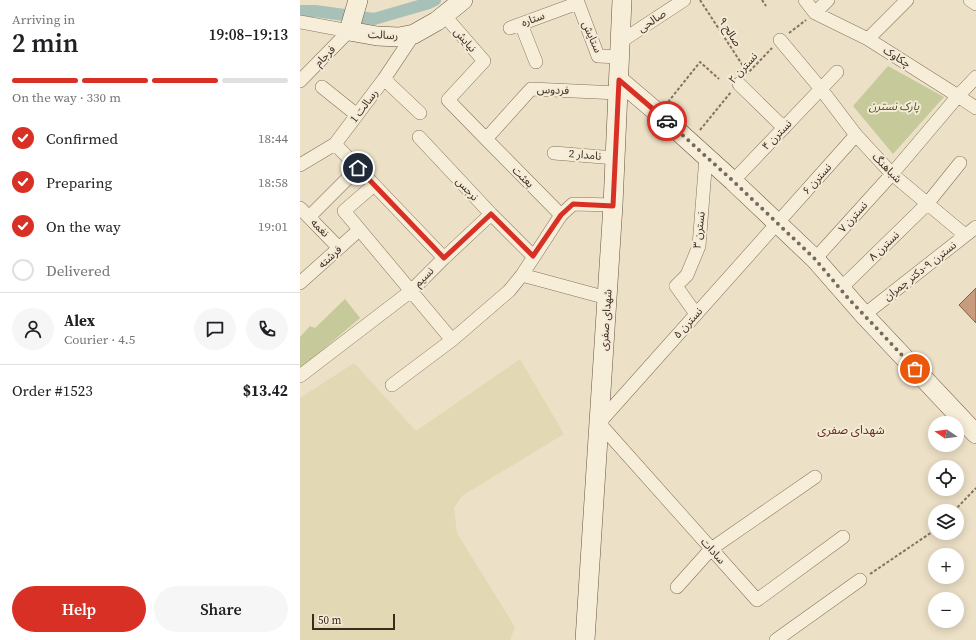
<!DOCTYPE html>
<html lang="en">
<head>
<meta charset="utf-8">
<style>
  :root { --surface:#fff; --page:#f6f6f6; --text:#202124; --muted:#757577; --line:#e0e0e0; --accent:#d93025 }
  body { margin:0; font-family:"Source Serif 4","Noto Sans Arabic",serif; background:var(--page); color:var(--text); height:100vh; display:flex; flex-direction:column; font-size:15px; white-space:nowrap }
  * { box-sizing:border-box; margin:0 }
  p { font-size:13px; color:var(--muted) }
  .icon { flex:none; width:22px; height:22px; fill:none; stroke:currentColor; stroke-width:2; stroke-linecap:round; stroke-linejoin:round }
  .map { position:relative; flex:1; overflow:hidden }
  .sheet { display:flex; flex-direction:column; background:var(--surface); width:300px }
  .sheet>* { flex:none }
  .needle { width:26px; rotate:283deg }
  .tools { position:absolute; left:628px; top:416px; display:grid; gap:8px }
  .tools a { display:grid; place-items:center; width:36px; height:36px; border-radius:50%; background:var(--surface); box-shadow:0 2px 10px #0003; font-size:20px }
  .scale { position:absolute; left:12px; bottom:10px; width:83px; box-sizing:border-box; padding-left:4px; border:2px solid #382b20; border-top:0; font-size:11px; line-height:14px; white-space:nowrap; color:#382b20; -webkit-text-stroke:3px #f4ead5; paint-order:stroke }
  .pin { position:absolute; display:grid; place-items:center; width:34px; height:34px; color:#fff; margin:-17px; border:2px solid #fff; border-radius:50%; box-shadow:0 1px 4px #0007 }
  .courier { position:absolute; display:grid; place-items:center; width:40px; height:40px; margin:-20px; border:3px solid #d93025; border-radius:50%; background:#fff; color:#222; box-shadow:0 1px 5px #0007 }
  .headline em { font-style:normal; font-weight:600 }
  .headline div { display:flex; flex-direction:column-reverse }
  .headline { display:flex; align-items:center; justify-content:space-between; height:68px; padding:0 12px }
  h1 { font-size:26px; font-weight:600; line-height:30px }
  .bar { display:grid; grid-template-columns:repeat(4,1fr); gap:6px 4px; align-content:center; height:48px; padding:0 12px }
  .bar i { height:5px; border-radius:3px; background:var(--line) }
  .bar .active { background:var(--accent) }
  .bar p { grid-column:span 4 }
  .line { display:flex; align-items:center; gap:10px; padding:0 12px; border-top:1px solid var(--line) }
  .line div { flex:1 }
  .round { display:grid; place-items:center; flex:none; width:42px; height:42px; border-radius:21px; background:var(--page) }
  ol { padding:0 12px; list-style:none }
  li { display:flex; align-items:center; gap:12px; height:44px }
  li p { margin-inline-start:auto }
  li .icon { padding:4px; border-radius:50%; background:var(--accent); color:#fff; stroke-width:4 }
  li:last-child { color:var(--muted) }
  li i { width:22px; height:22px; border:2px solid var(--line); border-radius:50% }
  .primary-button { display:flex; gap:8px; margin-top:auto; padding:8px 12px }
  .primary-button a { flex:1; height:46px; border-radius:24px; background:var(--accent); color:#fff; font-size:16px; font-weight:600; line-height:46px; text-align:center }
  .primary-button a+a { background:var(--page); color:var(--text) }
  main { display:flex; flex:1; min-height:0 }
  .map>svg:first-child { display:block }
  .farmland { fill:#e2d9b4 }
  .green { fill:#c6ca9a }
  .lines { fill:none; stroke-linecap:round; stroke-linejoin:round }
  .canal { stroke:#a7c0b8; stroke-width:12 }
  .building { fill:#c99b7e; stroke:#855c43 }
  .street-casing { stroke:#87725d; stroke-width:14 }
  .secondary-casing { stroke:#695340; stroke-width:20 }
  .path { stroke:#87725d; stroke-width:2; stroke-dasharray:3 2; stroke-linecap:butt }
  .street { stroke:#f7eed9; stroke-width:13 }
  .secondary { stroke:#f7eed9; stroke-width:19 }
  .done { stroke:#776a5a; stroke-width:4; stroke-dasharray:0 7.2 }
  .route { stroke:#d93025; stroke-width:5 }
  .labels { text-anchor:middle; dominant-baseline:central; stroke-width:4; stroke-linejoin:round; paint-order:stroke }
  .street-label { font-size:11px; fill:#382b20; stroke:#f4ead5 }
  .park-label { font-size:11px; font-style:italic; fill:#495327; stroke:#f4ead5 }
  .neighbourhood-label { font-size:12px; fill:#632d21; stroke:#f4ead5 }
</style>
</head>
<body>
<main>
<section class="sheet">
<div class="headline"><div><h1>2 min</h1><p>Arriving in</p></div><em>19:08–19:13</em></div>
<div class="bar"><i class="active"></i><i class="active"></i><i class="active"></i><i></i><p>On the way · 330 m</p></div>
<ol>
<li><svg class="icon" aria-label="check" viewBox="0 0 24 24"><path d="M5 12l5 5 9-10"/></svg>Confirmed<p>18:44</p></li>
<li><svg class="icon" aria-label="check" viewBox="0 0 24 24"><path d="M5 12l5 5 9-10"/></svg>Preparing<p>18:58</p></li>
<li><svg class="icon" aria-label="check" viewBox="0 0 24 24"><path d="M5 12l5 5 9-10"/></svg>On the way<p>19:01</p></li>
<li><i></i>Delivered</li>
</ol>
<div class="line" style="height:72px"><a class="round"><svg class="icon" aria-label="person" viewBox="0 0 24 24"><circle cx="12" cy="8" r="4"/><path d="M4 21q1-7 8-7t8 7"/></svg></a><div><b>Alex</b><p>Courier · 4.5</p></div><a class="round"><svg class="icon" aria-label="chat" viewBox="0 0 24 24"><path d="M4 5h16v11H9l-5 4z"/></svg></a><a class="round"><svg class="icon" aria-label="phone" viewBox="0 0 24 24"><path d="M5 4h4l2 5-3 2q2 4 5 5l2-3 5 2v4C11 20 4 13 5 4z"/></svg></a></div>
<div class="line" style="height:52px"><div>Order #1523</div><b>$13.42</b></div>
<div class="primary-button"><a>Help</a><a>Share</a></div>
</section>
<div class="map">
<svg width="676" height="640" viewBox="0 0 676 640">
  <rect width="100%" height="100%" fill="#ece0c6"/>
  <path class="farmland" d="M 220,359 L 264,434 L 162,496 L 154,508 L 157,533 L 215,627 L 210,640 L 0,640 L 0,398 L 54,363 L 116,431 Z"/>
  <path class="green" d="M 588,66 L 644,97 L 593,154 L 553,106 Z
    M 45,299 L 60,318 L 0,369 L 0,337 L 10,326 L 15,328 Z"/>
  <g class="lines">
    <path class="canal" d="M 0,11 L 15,11 L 74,19 L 129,3 L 135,0"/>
  </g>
  <path class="building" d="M 676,288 L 676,323 L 659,305 Z"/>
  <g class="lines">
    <defs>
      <path id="street" d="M 277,0 L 298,56 L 320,57
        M 505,0 L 515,13 L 568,39 L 658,96 L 676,108
        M 670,0 L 676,4
        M 515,13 L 528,0
        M 144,15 L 184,61 L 148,100 L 186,139 L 261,215
        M 0,22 L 49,31
        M 221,24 L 236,62
        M 210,28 L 278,3
        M 568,39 L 607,0
        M 480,40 L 521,89 L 556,135 L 592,174 L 665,235
        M 320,42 L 384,0
        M 84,79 L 120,113
        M 0,81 L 49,31
        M 439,84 L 484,128
        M 22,87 L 57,115
        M 119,137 L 191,214 L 233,256
        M 186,139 L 231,89 L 318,93
        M 35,144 L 144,258
        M 254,153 L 315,158
        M 0,165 L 35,144 L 84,79 L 114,34
        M 433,181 L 537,72
        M 74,185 L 44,211 L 152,340
        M 0,208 L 39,248
        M 9,217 L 58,168
        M 515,259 L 592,174 L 658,96 L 676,77
        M 222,275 L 307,298
        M 0,283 L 59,230
        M 540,289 L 627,204 L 660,163
        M 396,314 L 376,286 L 387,275 L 399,246 L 406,157
        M 564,315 L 676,227
        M 0,376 L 111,291 L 144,258 L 191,214
        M 92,385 L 152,340 L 209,291 L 222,275 L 261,215 L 273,204 L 313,205
        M 543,537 L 457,600 L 299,423 L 556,135
        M 377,587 L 411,549 L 515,477
        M 476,640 L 560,580"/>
      <path id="secondary" d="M 58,0 L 49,31 L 77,36 L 99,37 L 114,34 L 137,21 L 163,0
        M 319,80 L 359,114 L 433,181 L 515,259 L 564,315 L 676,434
        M 285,640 L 313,205 L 322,0"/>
    </defs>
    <use href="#street" class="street-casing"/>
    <use href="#secondary" class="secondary-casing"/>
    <path class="path" d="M 400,0 L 447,72
      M 462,0 L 466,6
      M 489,33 L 506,20
      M 446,75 L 472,48
      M 368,102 L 400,62 L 419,79
      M 400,130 L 431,92
      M 654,511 L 676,488
      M 570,574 L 635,530"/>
    <use href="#street" class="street"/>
    <use href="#secondary" class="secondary"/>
  </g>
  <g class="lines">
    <path class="done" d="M 367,121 L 433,181 L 515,259 L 548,298 L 615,369"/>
    <path class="route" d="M 58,168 L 144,258 L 191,214 L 233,256 L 261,215 L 273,204 L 313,206 L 319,80 L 367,121"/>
  </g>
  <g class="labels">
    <g class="street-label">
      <text transform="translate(233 19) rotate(-20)">ستاره</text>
      <text transform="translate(352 21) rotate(-34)">صالحی</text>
      <text transform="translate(430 32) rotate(57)">صالح ۹</text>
      <text transform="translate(83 35) rotate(3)">رسالت</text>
      <text transform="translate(292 37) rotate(66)">ستایش</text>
      <text transform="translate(165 40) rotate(49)">نیایش</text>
      <text transform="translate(25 56) rotate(-45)">فرجام</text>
      <text transform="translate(597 57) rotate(32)">چکاوک</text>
      <text transform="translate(443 68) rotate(-48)">نسترن ۲</text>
      <text transform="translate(253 90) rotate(3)">فردوس</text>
      <text transform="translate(64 106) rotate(-53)">رسالت 1</text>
      <text transform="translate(477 135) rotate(-46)">نسترن ۴</text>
      <text transform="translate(285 155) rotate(5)">نامدار 2</text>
      <text transform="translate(587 168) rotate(46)">شباهنگ</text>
      <text transform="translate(223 177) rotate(45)">بعثت</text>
      <text transform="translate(517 179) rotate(-48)">نسترن ۶</text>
      <text transform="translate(167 189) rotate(47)">نرجس</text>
      <text transform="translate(553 217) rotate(-48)">نسترن ۷</text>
      <text transform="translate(20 228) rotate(45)">نغمه</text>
      <text transform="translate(399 230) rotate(-83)">نسترن ۳</text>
      <text transform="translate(584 246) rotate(-44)">نسترن ۸</text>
      <text transform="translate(30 257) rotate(-42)">فرشته</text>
      <text transform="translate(620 271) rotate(-38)">نسترن ۹-دکتر چمران</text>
      <text transform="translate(124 277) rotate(-45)">نسیم</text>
      <text transform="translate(306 320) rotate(-86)">شهدای صفری</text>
      <text transform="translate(388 323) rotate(-48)">نسترن ۵</text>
      <text transform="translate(413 551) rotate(48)">سادات</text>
    </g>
    <g class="park-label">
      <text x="594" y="106">پارک نسترن</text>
    </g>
    <g class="neighbourhood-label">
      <text x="551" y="430">شهدای صفری</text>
    </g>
  </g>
</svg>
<div class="tools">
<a><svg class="needle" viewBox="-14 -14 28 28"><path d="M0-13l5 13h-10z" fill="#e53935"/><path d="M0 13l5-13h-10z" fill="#757577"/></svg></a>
<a><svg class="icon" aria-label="locate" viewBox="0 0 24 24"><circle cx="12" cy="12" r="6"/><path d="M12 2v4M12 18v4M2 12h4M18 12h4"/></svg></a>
<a><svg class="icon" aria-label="layers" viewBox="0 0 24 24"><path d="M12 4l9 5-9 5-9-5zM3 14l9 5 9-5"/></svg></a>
<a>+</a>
<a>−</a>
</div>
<div class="scale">50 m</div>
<div class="pin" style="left:615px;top:369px;background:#ea580c"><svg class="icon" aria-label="bag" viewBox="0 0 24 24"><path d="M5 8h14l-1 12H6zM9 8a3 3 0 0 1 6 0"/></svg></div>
<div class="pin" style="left:58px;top:168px;background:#1f2937"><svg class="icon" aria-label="home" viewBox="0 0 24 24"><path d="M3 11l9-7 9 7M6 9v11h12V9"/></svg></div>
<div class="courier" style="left:367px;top:121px"><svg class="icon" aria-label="car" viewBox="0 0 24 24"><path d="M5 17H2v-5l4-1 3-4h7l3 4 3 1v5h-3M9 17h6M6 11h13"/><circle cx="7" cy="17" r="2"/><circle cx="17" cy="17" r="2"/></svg></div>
</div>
</main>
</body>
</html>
